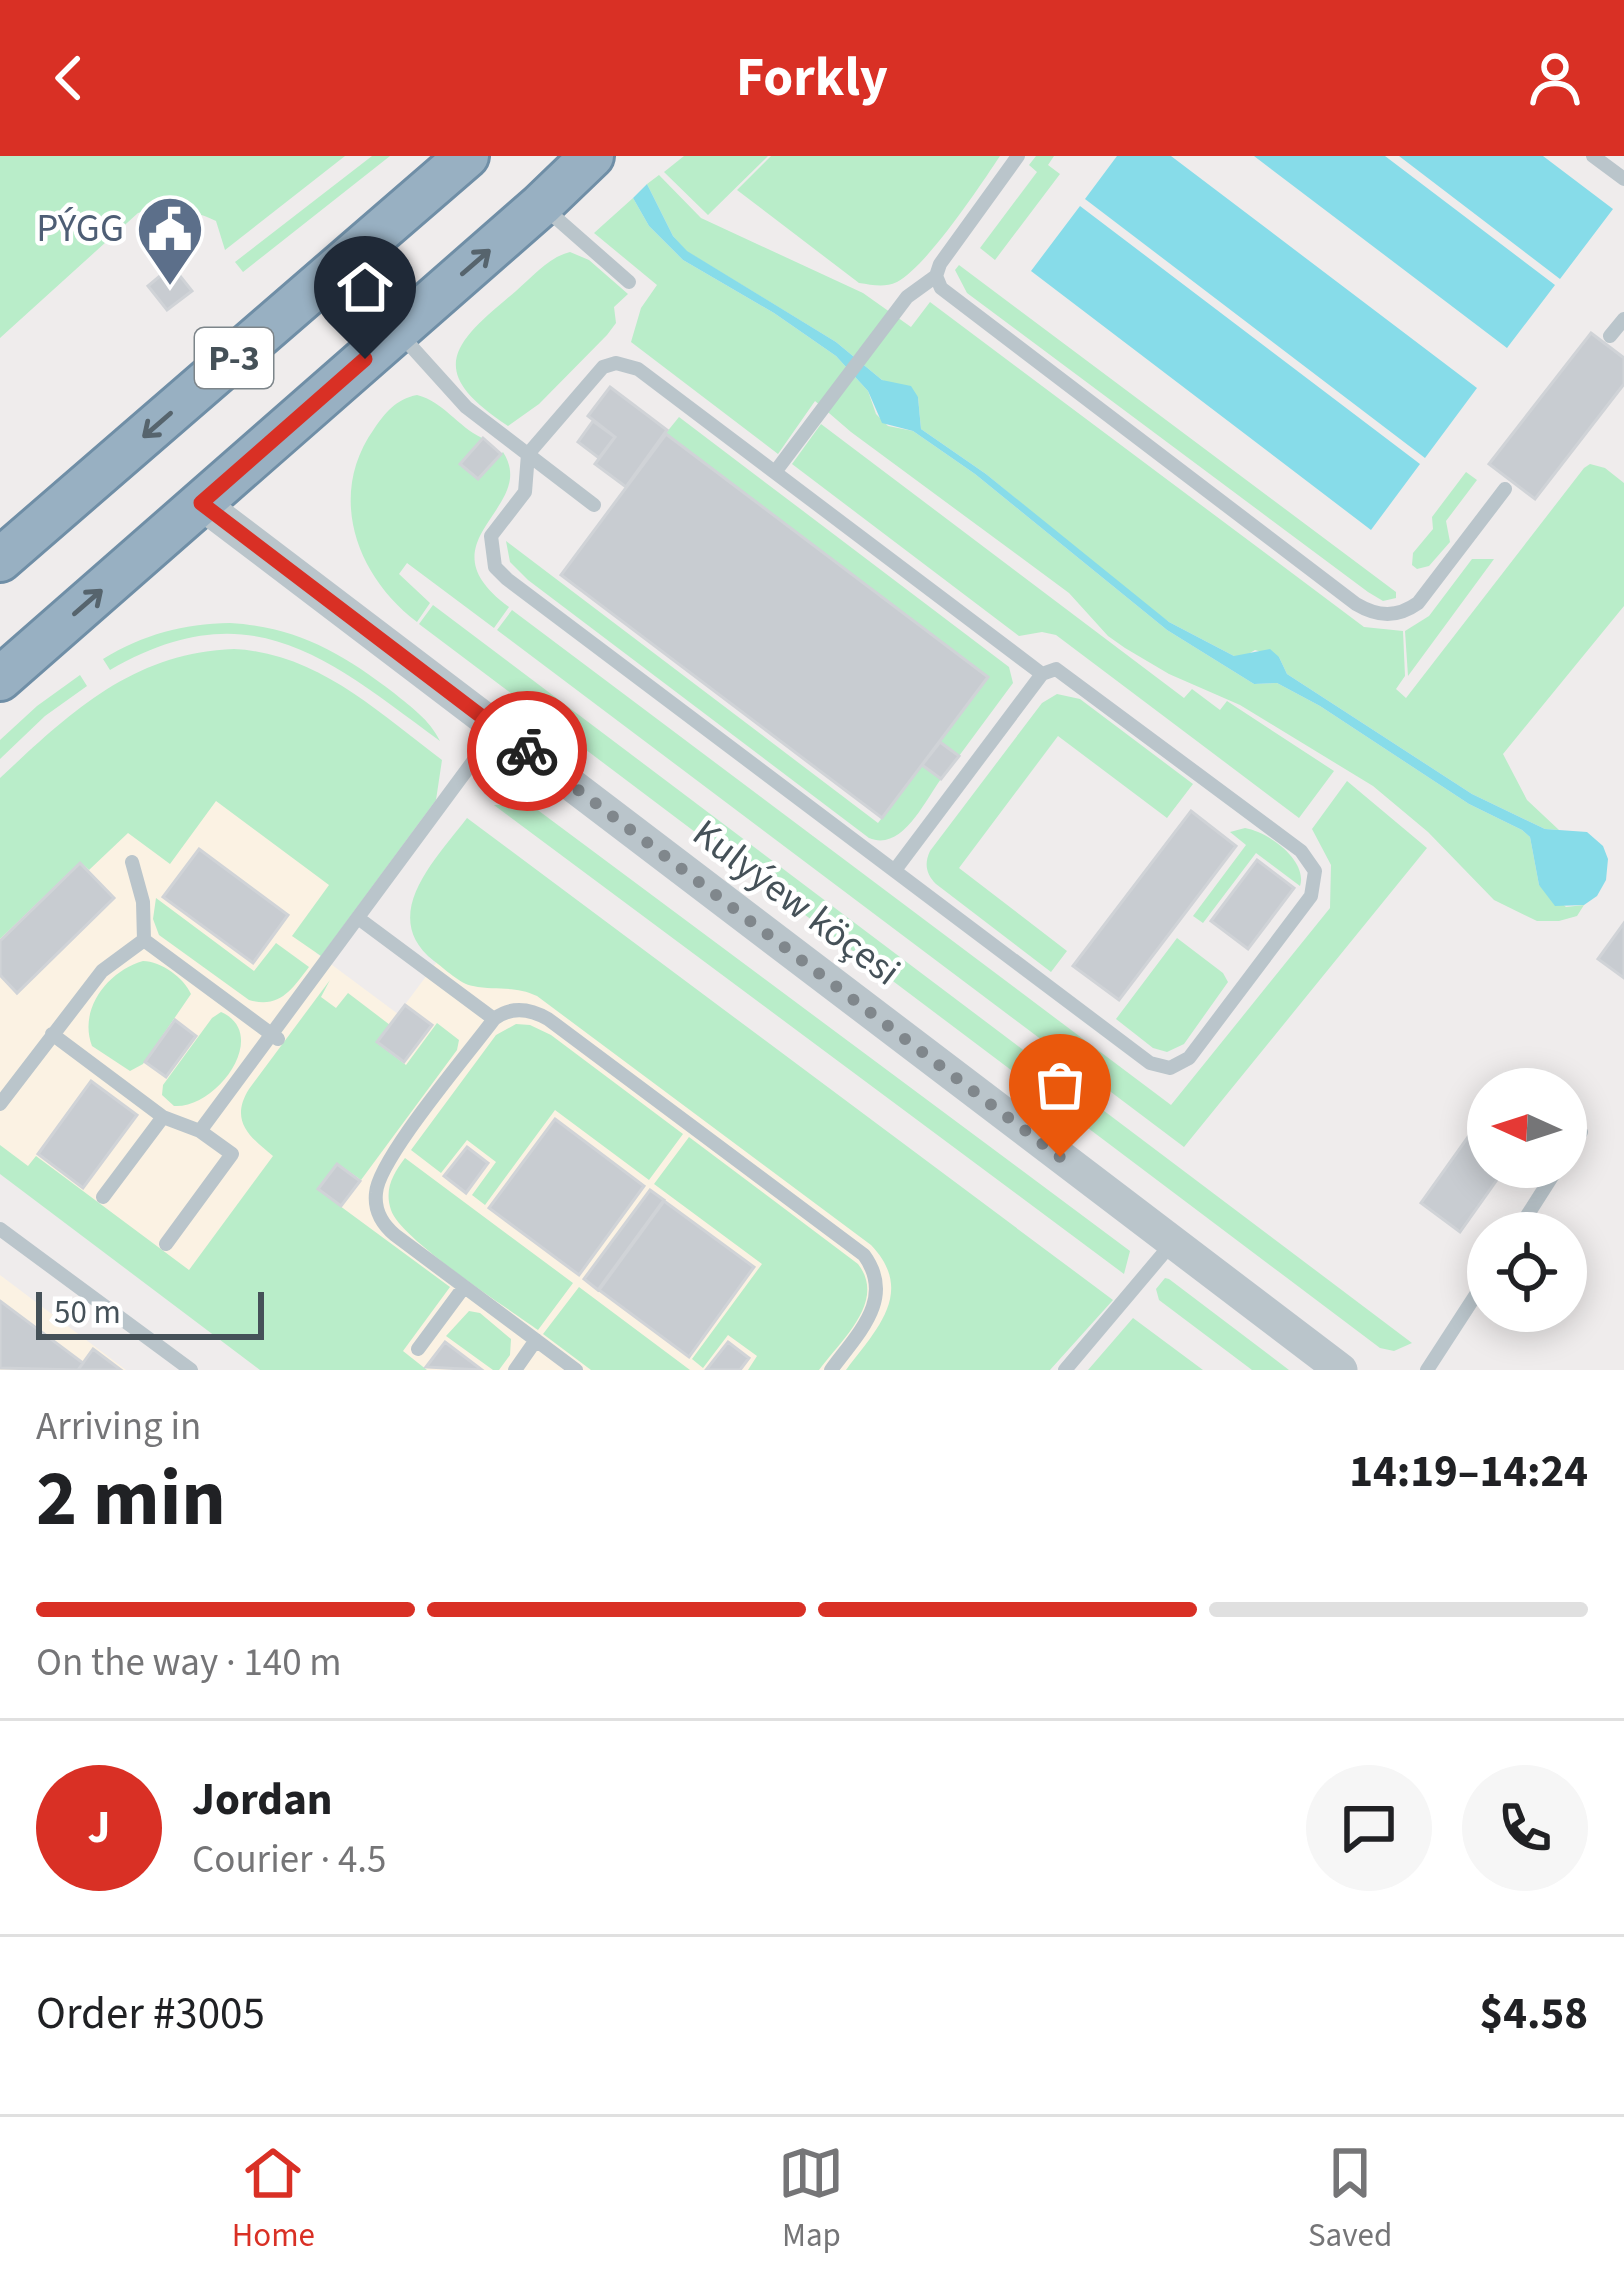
<!DOCTYPE html>
<html lang="en">
<head>
<meta charset="utf-8">
<style>
  :root { --surface:#fff; --page:#f6f6f6; --text:#202124; --muted:#757577; --line:#e0e0e0; --accent:#d93025 }
  body { margin:0; font-family:"Source Sans 3",sans-serif; background:var(--page); color:var(--text); height:100vh; display:flex; flex-direction:column; font-size:45px; white-space:nowrap }
  * { box-sizing:border-box; margin:0 }
  p { font-size:39px; color:var(--muted) }
  .icon { flex:none; width:66px; height:66px; fill:none; stroke:currentColor; stroke-width:2; stroke-linecap:round; stroke-linejoin:round }
  .map { position:relative; height:1214px; overflow:hidden }
  .drawer { display:flex; flex-direction:column; background:var(--surface); flex:1 }
  .drawer>* { flex:none }
  .needle { width:78px; rotate:273deg }
  .fabs { position:absolute; left:1467px; top:912px; display:grid; gap:24px }
  .fabs a { display:grid; place-items:center; width:120px; height:120px; border-radius:50%; background:var(--surface); box-shadow:0 6px 30px #0003; font-size:60px }
  .scale { position:absolute; left:36px; bottom:30px; width:228px; box-sizing:border-box; padding-left:12px; border:6px solid #455158; border-top:0; font-size:33px; line-height:42px; white-space:nowrap; color:#455158; -webkit-text-stroke:9px #fff; paint-order:stroke }
  .pin { position:absolute; display:grid; place-items:center; width:102px; height:102px; color:#fff; margin:-123px -51px; border-radius:50% 50% 50% 0; rotate:-45deg; box-shadow:0 0 12px #0007 }
  .pin .icon { rotate:45deg }
  .courier { position:absolute; display:grid; place-items:center; width:120px; height:120px; margin:-60px; border:9px solid #d93025; border-radius:50%; background:#fff; color:#222; box-shadow:0 3px 15px #0007 }
  .summary em { font-style:normal; font-weight:700 }
  .summary div { display:flex; flex-direction:column-reverse }
  .summary { display:flex; align-items:center; justify-content:space-between; height:204px; padding:0 36px }
  h1 { font-size:78px; font-weight:700; line-height:90px }
  .bar { display:grid; grid-template-columns:repeat(4,1fr); gap:18px 12px; align-content:center; height:144px; padding:0 36px }
  .bar i { height:15px; border-radius:9px; background:var(--line) }
  .bar .selected { background:var(--accent) }
  .bar p { grid-column:span 4 }
  .line { display:flex; align-items:center; gap:30px; padding:0 36px; border-top:3px solid var(--line) }
  .line div { flex:1 }
  .round { display:grid; place-items:center; flex:none; width:126px; height:126px; border-radius:63px; background:var(--page) }
  header { display:flex; justify-content:space-between; align-items:center; height:156px; padding:0 36px; background:var(--accent); color:#fff; font-size:54px; font-weight:700 }
  .menu { display:flex; justify-content:space-around; align-items:center; height:168px; border-top:3px solid var(--line); background:var(--surface); font-size:33px; color:var(--muted) }
  .menu a { display:grid; justify-items:center; gap:6px }
  .menu .selected { color:var(--accent) }
  .map>svg:first-child { display:block }
  .commercial { fill:#fbf2e3 }
  .green { fill:#b9edc9 }
  .water { fill:#87dce9 }
  .building { fill:#c8ccd1; stroke:#d0d3d7; stroke-width:3 }
  .lines { fill:none; stroke-linecap:round; stroke-linejoin:round }
  .trunk-casing { stroke:#6f8ea6; stroke-width:48 }
  .service { stroke:#bac5cb; stroke-width:14 }
  .tertiary { stroke:#bac5cb; stroke-width:33 }
  .trunk { stroke:#98b0c2; stroke-width:42 }
  .oneway { stroke:#56646d }
  .done { stroke:#80878c; stroke-width:12; stroke-dasharray:0 21.6 }
  .route { stroke:#d93025; stroke-width:15 }
  .labels { text-anchor:middle; dominant-baseline:central; stroke-width:9; stroke-linejoin:round; paint-order:stroke }
  .shield { fill:#fff; stroke:#7d858a; stroke-width:3 }
  .shield-label { font-size:36px; font-weight:bold; fill:#455158 }
  .service-label { font-size:39px; fill:#4e5e75; stroke:#fff; text-anchor:end }
  .street-label { font-size:39px; fill:#455158; stroke:#fff }
</style>
</head>
<body>
<header><svg class="icon" aria-label="back" viewBox="0 0 24 24"><path d="M15 5l-7 7 7 7"/></svg>Forkly<svg class="icon" aria-label="person" viewBox="0 0 24 24"><circle cx="12" cy="8" r="4"/><path d="M4 21q1-7 8-7t8 7"/></svg></header>
<div class="map">
<svg width="1624" height="1214" viewBox="0 0 1624 1214">
  <rect width="100%" height="100%" fill="#efecec"/>
  <path class="commercial" d="M 197,557 L 402,680 L 316,797 L 398,858 L 485,741 L 986,1113 L 911,1214 L 282,1214 L 0,1005 L 0,748 Z
    M 0,1119 L 126,1214 L 0,1214 Z"/>
  <path class="green" d="M 0,0 L 345,0 L 225,94 L 216,65 C 195,54 161,48 138,57 L 0,182 Z
    M 372,0 L 390,0 L 243,116 L 235,106 Z
    M 684,0 L 768,0 L 708,59 L 664,16 Z
    M 771,0 L 1000,0 C 980,30 927,110 897,126 C 884,132 873,129 859,127 L 737,34 Z
    M 1036,0 L 1054,0 L 1048,9 L 1060,18 L 995,104 L 980,92 L 1037,16 L 1029,9 Z
    M 659,19 L 701,62 L 863,137 L 911,171 L 930,146 L 1364,471 L 1403,475 L 1405,520 L 1396,533 L 1406,542 L 1584,312 L 1590,308 L 1605,312 L 1624,327 L 1624,450 L 1503,598 L 1527,644 L 1559,674 L 1545,673 L 1472,638 L 1287,518 L 1279,501 L 1255,494 L 1245,500 L 1234,500 L 1169,466 L 1142,447 L 986,318 L 921,273 L 918,241 L 882,224 L 836,186 L 686,95 L 673,80 L 647,28 Z
    M 633,42 L 649,70 L 683,104 L 774,157 L 836,200 L 868,235 L 876,258 L 888,270 L 913,275 L 975,318 L 1167,474 L 1254,528 L 1277,527 L 1320,550 L 1469,648 L 1522,674 L 1530,681 L 1539,729 L 1566,751 L 1584,749 L 1577,760 L 1559,765 L 1537,765 L 1494,744 L 1428,676 L 1373,630 L 1240,549 L 1169,518 L 1125,492 L 1108,480 L 1069,437 L 851,276 L 815,245 L 778,298 L 631,186 L 641,152 L 657,129 L 594,77 Z
    M 570,96 L 589,104 L 628,138 L 614,151 L 616,167 L 607,179 L 539,248 L 508,270 C 422,214 455,186 516,135 C 532,121 549,101 570,96 Z
    M 959,109 L 1396,436 L 1396,442 L 1383,445 L 1368,436 L 967,137 L 955,114 Z
    M 417,239 C 444,246 457,270 482,282 L 460,308 L 478,324 L 503,296 C 540,353 418,384 509,451 L 494,472 L 407,407 L 399,418 L 430,447 L 417,466 C 356,420 327,339 374,273 C 385,257 396,243 417,239 Z
    M 679,261 L 1009,511 L 1013,527 L 959,600 L 940,586 L 988,521 L 666,277 Z
    M 821,268 L 1184,542 L 1192,533 L 1220,554 L 1227,545 L 1334,615 L 1299,662 L 1056,479 L 1042,476 L 1019,480 L 792,308 Z
    M 1466,316 L 1477,324 L 1446,365 L 1450,386 L 1429,410 L 1417,413 L 1412,409 L 1413,397 L 1433,373 L 1432,361 Z
    M 506,385 L 878,667 L 922,609 L 941,623 C 924,646 902,696 869,682 L 528,424 L 510,406 Z
    M 1472,403 L 1494,403 L 1408,520 L 1405,475 L 1429,460 Z
    M 433,449 L 1412,1187 L 1394,1195 L 1380,1192 L 419,468 Z
    M 512,454 L 1171,949 L 1330,752 L 1331,709 L 1312,673 L 1347,625 L 1427,692 L 1184,991 L 497,474 Z
    M 230,467 C 297,471 342,497 394,537 C 412,552 429,563 440,585 C 327,502 251,433 110,514 L 103,503 C 144,478 183,468 230,467 Z
    M 234,493 C 317,497 378,556 442,604 L 436,644 L 321,800 L 292,780 L 329,729 L 216,645 L 170,708 L 128,677 L 89,714 L 80,706 L 0,783 L 0,622 C 71,556 132,497 234,493 Z
    M 80,519 L 87,530 L 45,560 L 0,603 L 0,584 L 37,550 Z
    M 1057,538 L 1080,543 L 1193,628 L 1167,662 L 1058,580 L 959,712 L 1067,795 L 1051,816 L 936,728 C 926,718 924,708 930,695 L 1042,547 Z
    M 520,648 L 535,652 L 1130,1095 L 1124,1118 L 494,649 Z
    M 467,662 L 1113,1144 L 1050,1214 L 846,1214 C 876,1174 916,1136 871,1089 L 537,840 C 515,829 496,835 473,830 C 460,828 445,813 434,805 C 377,760 436,703 467,662 Z
    M 1245,672 C 1269,676 1308,705 1300,730 L 1256,697 L 1203,767 L 1193,760 L 1246,689 L 1230,676 Z
    M 156,742 L 254,815 L 276,787 L 309,811 C 292,833 280,853 249,844 L 159,779 L 153,763 Z
    M 1177,782 L 1223,817 L 1228,826 L 1184,888 L 1167,896 L 1153,892 L 1116,863 Z
    M 143,805 C 161,805 184,822 191,838 L 143,908 L 130,915 L 92,890 C 78,853 108,815 143,805 Z
    M 330,824 L 321,841 L 336,852 L 348,837 L 390,869 L 377,887 L 406,909 L 437,867 L 459,884 L 457,894 L 361,1024 L 337,1007 L 317,1033 L 450,1131 L 403,1195 L 427,1214 L 260,1214 L 0,1018 L 0,989 L 28,1010 L 36,1000 L 189,1114 L 273,1000 C 250,981 229,965 249,933 Z
    M 221,856 C 271,878 217,953 174,950 L 162,939 L 163,929 L 212,862 Z
    M 516,868 L 530,869 L 551,879 L 683,978 L 649,1024 L 555,954 L 485,1049 L 472,1039 L 496,1006 L 467,984 L 441,1017 L 411,994 L 496,879 Z
    M 689,981 L 858,1108 C 887,1145 841,1184 819,1214 L 748,1214 L 757,1200 L 728,1179 L 703,1212 L 692,1203 L 762,1108 L 654,1028 Z
    M 405,1002 L 573,1127 L 538,1174 C 509,1153 400,1083 391,1054 C 384,1033 393,1018 405,1002 Z
    M 1165,1122 L 1169,1123 L 1289,1214 L 1252,1214 L 1159,1144 L 1156,1133 Z
    M 579,1131 L 690,1214 L 691,1214 L 591,1214 L 543,1178 Z
    M 469,1155 L 480,1157 L 511,1183 L 510,1199 L 499,1214 L 493,1214 L 446,1180 Z
    M 1133,1162 L 1203,1214 L 1088,1214 Z"/>
  <path class="water" d="M 1117,0 L 1171,0 L 1477,232 L 1425,302 L 1085,43 Z
    M 1254,0 L 1385,0 L 1555,129 L 1507,192 Z
    M 1399,0 L 1543,0 L 1613,53 L 1560,123 Z
    M 647,28 L 673,80 L 687,95 L 836,186 L 882,224 L 911,230 L 918,241 L 921,273 L 986,318 L 1169,466 L 1234,500 L 1270,493 L 1279,501 L 1287,518 L 1472,638 L 1545,673 L 1587,676 L 1603,690 L 1608,703 L 1606,724 L 1597,740 L 1584,749 L 1555,750 L 1539,729 L 1530,681 L 1522,674 L 1469,648 L 1320,550 L 1277,527 L 1254,528 L 1167,474 L 975,318 L 913,275 L 882,267 L 868,235 L 836,200 L 774,157 L 683,104 L 649,70 L 633,42 Z
    M 1080,50 L 1420,308 L 1371,374 L 1031,115 Z"/>
  <path class="building" d="M 172,110 L 192,135 L 167,154 L 148,130 Z
    M 1591,177 L 1624,202 L 1624,228 L 1535,343 L 1489,308 Z
    M 610,231 L 667,274 L 626,331 L 595,308 L 615,281 L 588,260 Z
    M 593,265 L 615,281 L 599,302 L 578,286 Z
    M 666,278 L 988,521 L 882,662 L 561,419 Z
    M 483,282 L 501,298 L 478,323 L 460,308 Z
    M 940,586 L 959,600 L 941,623 L 922,609 Z
    M 1191,655 L 1236,690 L 1119,844 L 1073,810 Z
    M 199,693 L 288,759 L 253,807 L 163,741 Z
    M 1257,704 L 1294,732 L 1248,793 L 1211,765 Z
    M 80,707 L 114,742 L 17,837 L 0,819 L 0,785 Z
    M 1624,767 L 1624,822 L 1598,803 Z
    M 405,849 L 432,869 L 404,906 L 377,886 Z
    M 175,864 L 196,880 L 166,921 L 145,906 Z
    M 91,925 L 137,959 L 83,1032 L 38,998 Z
    M 1488,953 L 1488,1011 L 1506,1011 L 1460,1076 L 1421,1047 Z
    M 555,963 L 644,1030 L 579,1119 L 489,1052 Z
    M 467,991 L 488,1007 L 466,1037 L 444,1020 Z
    M 337,1008 L 360,1025 L 341,1050 L 318,1033 Z
    M 650,1034 L 664,1044 L 598,1134 L 584,1123 Z
    M 664,1045 L 754,1111 L 689,1201 L 599,1134 Z
    M 0,1145 L 83,1207 L 78,1214 L 0,1212 Z
    M 445,1186 L 482,1214 L 426,1211 Z
    M 728,1186 L 749,1202 L 740,1214 L 706,1214 Z
    M 93,1193 L 121,1214 L 78,1214 Z"/>
  <g class="lines">
    <defs>
      <path id="trunk" d="M 0,404 L 467,0
        M 0,523 L 541,49 L 592,0"/>
    </defs>
    <use href="#trunk" class="trunk-casing"/>
    <path class="service" d="M 1018,0 L 940,108 L 936,120 L 941,132 L 1356,448 C 1378,461 1397,462 1418,447 L 1505,333
      M 1593,0 L 1624,23
      M 547,54 L 629,126
      M 401,179 L 466,251 L 594,349
      M 1610,180 L 1624,163
      M 775,316 L 907,141 L 936,120
      M 132,706 L 143,746 L 144,784 L 278,883
      M 895,714 L 1042,518 L 1056,513 L 1301,695 L 1315,715 L 1311,740 L 1189,902 L 1170,912 L 1150,907 L 507,423 L 495,411 L 491,380 L 525,336 L 528,298 L 603,211 L 616,207 L 638,213 L 1042,518
      M 358,762 L 494,863
      M 52,878 L 163,961 L 200,975 L 232,998 L 166,1088
      M 0,948 L 102,815 L 144,784
      M 200,975 L 497,573
      M 1566,999 L 1581,976
      M 103,1041 L 163,961
      M 0,1073 L 191,1214
      M 1516,1077 L 1558,1011
      M 418,1193 L 464,1131
      M 515,1214 L 536,1184
      M 576,1214 L 395,1079 C 382,1068 374,1055 376,1037 C 378,1003 469,897 494,863 C 511,850 529,852 548,863 L 864,1099 C 896,1143 857,1178 831,1214
      M 1065,1214 L 1173,1086
      M 1427,1214 L 1488,1120"/>
    <path class="tertiary" d="M 201,347 L 1341,1214"/>
    <use href="#trunk" class="trunk"/>
  </g>
  <defs><path id="oneway-shaft" d="M-6 0H5M1.5-3L5.5 0L1.5 3" fill="none" stroke-width="1.6" stroke-linecap="round" stroke-linejoin="round" transform="scale(3)"/></defs>
  <g class="oneway">
    <use href="#oneway-shaft" transform="translate(476 106) rotate(-41)"/>
    <use href="#oneway-shaft" transform="translate(157 269) rotate(139)"/>
    <use href="#oneway-shaft" transform="translate(88 446) rotate(-41)"/>
  </g>
  <g class="lines">
    <path class="done" d="M 527,595 L 1060,1001"/>
    <path class="route" d="M 365,203 L 201,347 L 527,595"/>
  </g>
  <defs>
    <symbol id="civic-pin" viewBox="-11 -11 22 30"><path d="M0 17L-7.5 6A9.5 9.5 0 1 1 7.5 6Z" fill="#5c6f8a" stroke="#fff"/><path d="M-.6-6.5H3V-4.5H.6V-3L4-1V1h2V6H-6V1h2V-1L-.6-3ZM-1.2 2.5V6h2.4V2.5Z" fill="#fff"/></symbol>
  </defs>
  <g fill-rule="evenodd">
    <use href="#civic-pin" x="132" y="35" width="76" height="104"/>
  </g>
  <g class="labels">
    <rect class="shield" x="195" y="172" width="78" height="60" rx="9"/>
    <g class="shield-label">
      <text x="234" y="202">P-3</text>
    </g>
    <g class="service-label">
      <text x="124" y="73">PÝGG</text>
    </g>
    <g class="street-label">
      <text transform="translate(796 747) rotate(37)">Kulyýew köçesi</text>
    </g>
  </g>
</svg>
<div class="fabs">
<a><svg class="needle" viewBox="-14 -14 28 28"><path d="M0-13l5 13h-10z" fill="#e53935"/><path d="M0 13l5-13h-10z" fill="#757577"/></svg></a>
<a><svg class="icon" aria-label="locate" viewBox="0 0 24 24"><circle cx="12" cy="12" r="6"/><path d="M12 2v4M12 18v4M2 12h4M18 12h4"/></svg></a>
</div>
<div class="scale">50 m</div>
<div class="pin" style="left:1060px;top:1001px;background:#ea580c"><svg class="icon" aria-label="bag" viewBox="0 0 24 24"><path d="M5 8h14l-1 12H6zM9 8a3 3 0 0 1 6 0"/></svg></div>
<div class="pin" style="left:365px;top:203px;background:#1f2937"><svg class="icon" aria-label="home" viewBox="0 0 24 24"><path d="M3 11l9-7 9 7M6 9v11h12V9"/></svg></div>
<div class="courier" style="left:527px;top:595px"><svg class="icon" aria-label="bike" viewBox="0 0 24 24"><circle cx="6" cy="16" r="4"/><circle cx="18" cy="16" r="4"/><path d="M6 16l4-8h5l3 8M10 8l3 8H6M13 5h3"/></svg></div>
</div>
<section class="drawer">
<div class="summary"><div><h1>2 min</h1><p>Arriving in</p></div><em>14:19–14:24</em></div>
<div class="bar"><i class="selected"></i><i class="selected"></i><i class="selected"></i><i></i><p>On the way · 140 m</p></div>
<div class="line" style="height:216px"><b class="round" style="background:var(--accent);color:#fff">J</b><div><b>Jordan</b><p>Courier · 4.5</p></div><a class="round"><svg class="icon" aria-label="chat" viewBox="0 0 24 24"><path d="M4 5h16v11H9l-5 4z"/></svg></a><a class="round"><svg class="icon" aria-label="phone" viewBox="0 0 24 24"><path d="M5 4h4l2 5-3 2q2 4 5 5l2-3 5 2v4C11 20 4 13 5 4z"/></svg></a></div>
<div class="line" style="height:156px"><div>Order #3005</div><b>$4.58</b></div>
</section>
<nav class="menu">
<a class="selected"><svg class="icon" aria-label="home" viewBox="0 0 24 24"><path d="M3 11l9-7 9 7M6 9v11h12V9"/></svg>Home</a>
<a><svg class="icon" aria-label="map" viewBox="0 0 24 24"><path d="M3 6l6-2 6 2 6-2v14l-6 2-6-2-6 2zM9 4v14M15 6v14"/></svg>Map</a>
<a><svg class="icon" aria-label="saved" viewBox="0 0 24 24"><path d="M7 4h10v16l-5-4-5 4z"/></svg>Saved</a>
</nav>
</body>
</html>
